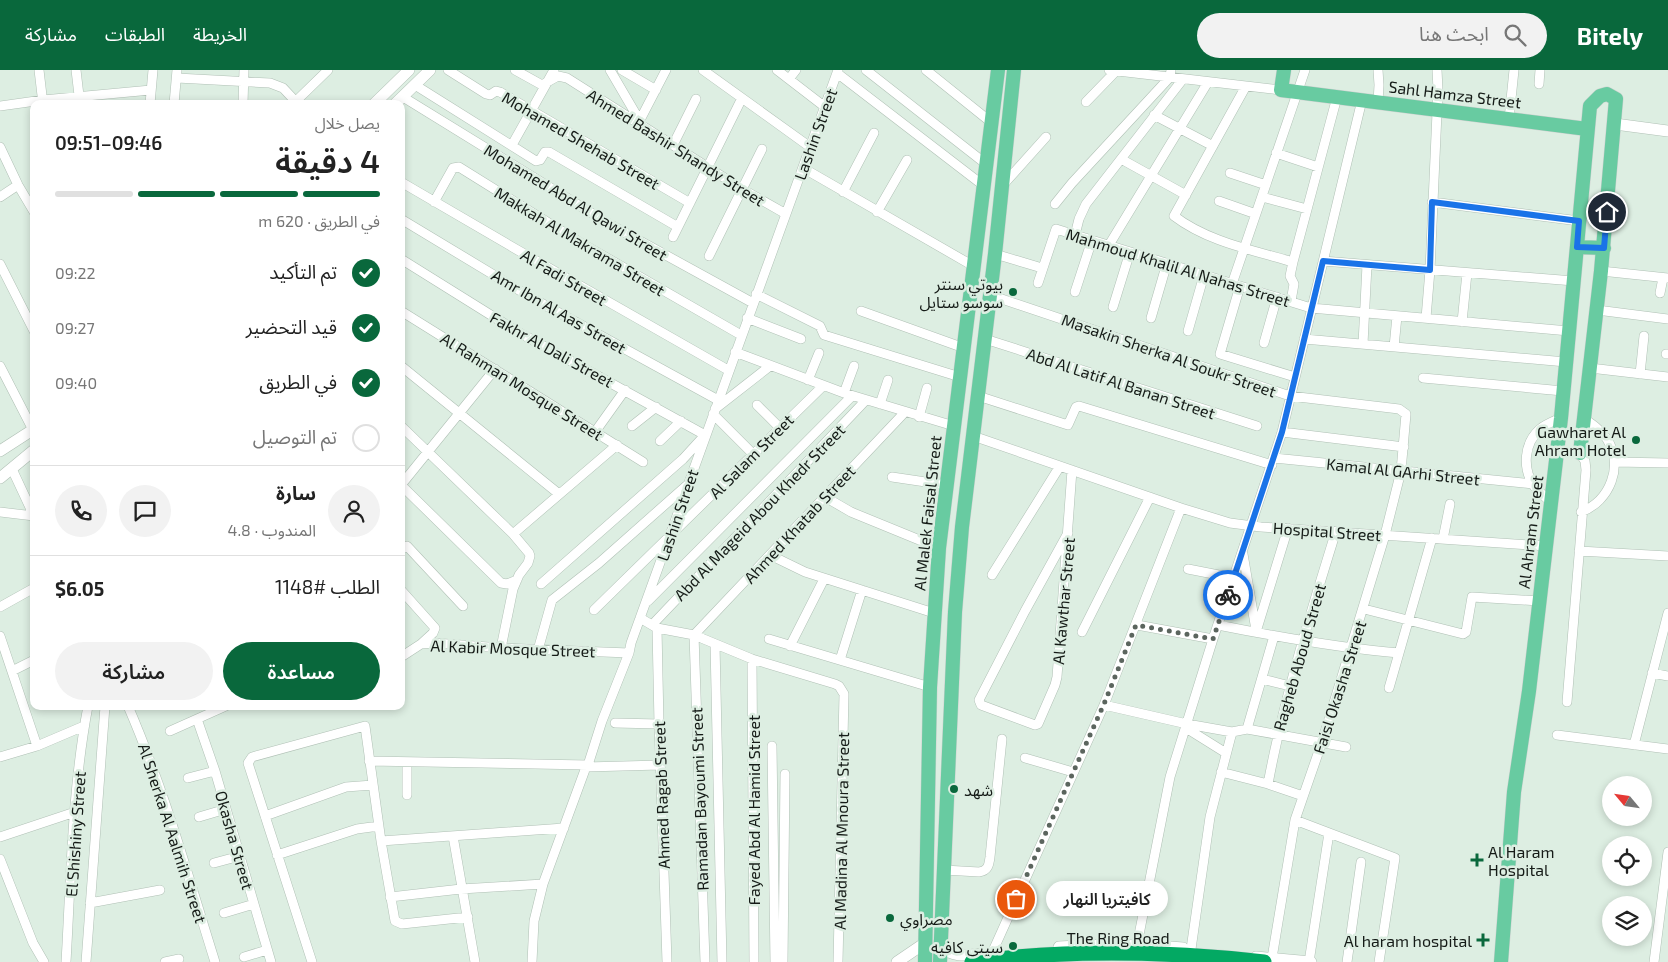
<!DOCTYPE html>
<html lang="ar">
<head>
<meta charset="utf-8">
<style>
  :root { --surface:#fff; --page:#f2f2f2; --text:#222; --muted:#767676; --line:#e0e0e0; --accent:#09683c }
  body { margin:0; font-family:"Exo 2","Noto Sans Arabic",sans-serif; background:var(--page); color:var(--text); direction:rtl; height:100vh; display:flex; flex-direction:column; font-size:19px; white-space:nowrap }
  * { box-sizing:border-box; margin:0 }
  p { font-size:16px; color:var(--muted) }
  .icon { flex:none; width:28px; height:28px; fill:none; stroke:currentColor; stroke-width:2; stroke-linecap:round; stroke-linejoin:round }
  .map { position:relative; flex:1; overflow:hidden; direction:ltr }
  .drawer { position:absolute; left:30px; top:30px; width:375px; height:610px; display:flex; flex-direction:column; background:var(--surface); border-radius:10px; box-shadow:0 2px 8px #0003; direction:rtl }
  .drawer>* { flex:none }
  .needle { width:32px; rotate:299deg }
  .buttons { position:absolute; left:1602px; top:706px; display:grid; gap:10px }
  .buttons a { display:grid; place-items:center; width:50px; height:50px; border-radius:50%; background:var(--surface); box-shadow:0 2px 8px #0003; font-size:25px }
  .pin { position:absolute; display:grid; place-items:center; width:42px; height:42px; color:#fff; margin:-21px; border:2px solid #fff; border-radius:50%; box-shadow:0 1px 5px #0007 }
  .courier { position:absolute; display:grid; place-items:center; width:50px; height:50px; margin:-25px; border:4px solid #1a73e8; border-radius:50%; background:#fff; color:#222; box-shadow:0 1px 6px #0007 }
  .bubble { position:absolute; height:35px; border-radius:18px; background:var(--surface); box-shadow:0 2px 8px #0003; font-size:16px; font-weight:600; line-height:35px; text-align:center; direction:rtl }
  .headline em { font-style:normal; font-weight:600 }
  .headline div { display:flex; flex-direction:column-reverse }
  .headline { display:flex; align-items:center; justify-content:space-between; height:85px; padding:0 25px }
  h1 { font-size:32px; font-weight:600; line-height:38px }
  .bar { display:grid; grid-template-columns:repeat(4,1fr); gap:8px 5px; align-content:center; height:60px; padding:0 25px }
  .bar i { height:6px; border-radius:4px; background:var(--line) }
  .bar .active { background:var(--accent) }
  .bar p { grid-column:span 4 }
  .line { display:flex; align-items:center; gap:12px; padding:0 25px; border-top:1px solid var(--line) }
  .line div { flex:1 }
  .round { display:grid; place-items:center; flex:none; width:52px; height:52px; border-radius:26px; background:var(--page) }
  ol { padding:0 25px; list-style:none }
  li { display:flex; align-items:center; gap:15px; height:55px }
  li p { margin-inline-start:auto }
  li .icon { padding:5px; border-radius:50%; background:var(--accent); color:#fff; stroke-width:4 }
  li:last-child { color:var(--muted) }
  li i { width:28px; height:28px; border:2px solid var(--line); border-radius:50% }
  .cta { display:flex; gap:10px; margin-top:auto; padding:10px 25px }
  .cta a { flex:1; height:58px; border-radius:30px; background:var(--accent); color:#fff; font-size:20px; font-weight:600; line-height:58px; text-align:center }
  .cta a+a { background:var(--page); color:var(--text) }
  header { display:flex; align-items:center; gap:30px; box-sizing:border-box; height:70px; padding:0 25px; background:var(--accent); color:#fff }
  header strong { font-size:24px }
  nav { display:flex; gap:28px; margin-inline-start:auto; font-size:18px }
  .search { width:350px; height:45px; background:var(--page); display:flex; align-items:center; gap:12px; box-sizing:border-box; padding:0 18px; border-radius:28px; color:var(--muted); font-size:19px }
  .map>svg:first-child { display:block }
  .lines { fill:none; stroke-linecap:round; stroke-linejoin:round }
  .street-casing { stroke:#b0c0b5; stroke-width:10 }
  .secondary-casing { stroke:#b0c0b5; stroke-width:12 }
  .primary-casing { stroke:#d0d1d1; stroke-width:15 }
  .highway-casing { stroke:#d0d1d1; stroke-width:16 }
  .street { stroke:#fff; stroke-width:9 }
  .secondary { stroke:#fff; stroke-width:11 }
  .primary { stroke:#68cba1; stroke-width:14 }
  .highway { stroke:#03a963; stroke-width:15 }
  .done { stroke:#5b655e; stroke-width:5; stroke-dasharray:0 9 }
  .route { stroke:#1a73e8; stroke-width:6 }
  .poi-dot { fill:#09683c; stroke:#ddeee2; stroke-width:2 }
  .labels { text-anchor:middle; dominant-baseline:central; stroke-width:5; stroke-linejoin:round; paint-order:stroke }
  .street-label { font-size:16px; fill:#151b17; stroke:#ddeee2 }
  .poi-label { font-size:16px; fill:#151b17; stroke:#ddeee2; text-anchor:end }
</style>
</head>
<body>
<header>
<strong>Bitely</strong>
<div class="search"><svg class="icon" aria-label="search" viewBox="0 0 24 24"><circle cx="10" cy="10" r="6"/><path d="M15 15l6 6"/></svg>ابحث هنا</div>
<nav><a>الخريطة</a><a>الطبقات</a><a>مشاركة</a></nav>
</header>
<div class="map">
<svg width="1668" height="892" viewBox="0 0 1668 892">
  <rect width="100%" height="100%" fill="#ddeee2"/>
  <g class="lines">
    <defs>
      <path id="street" d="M 39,0 L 43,34
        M 76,0 L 80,34
        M 448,0 L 486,24 L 490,25 L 496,21 L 500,22 L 690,133
        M 515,0 L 542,15 L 558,6 L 567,8 L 742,119 L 786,144
        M 610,0 L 641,53
        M 622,0 L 656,20
        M 703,0 L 810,77
        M 777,0 L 825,37
        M 866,0 L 986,94
        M 926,0 L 992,53
        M 1109,0 L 1281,20
        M 1378,0 L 1379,15 L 1378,32
        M 837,3 L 984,116
        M 177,8 L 270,13 L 283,18 L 298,34
        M 789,9 L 796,0
        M 1539,14 L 1540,0
        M 415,15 L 536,91 L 540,90 L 545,82 L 549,82 L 678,157
        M 1246,16 L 1174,146 C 1208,172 1253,180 1293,192
        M 403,27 L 611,155 L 753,233
        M 1086,32 L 1116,1
        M 150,34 L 153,0
        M 174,34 L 177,0
        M 243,34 L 244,0
        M 293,34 L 328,0
        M 0,36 L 43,30 L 151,20
        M 1154,45 L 1213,76
        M 1509,49 L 1514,0
        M 640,50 L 666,0
        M 512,75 L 554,0
        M 673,75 L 696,29
        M 0,77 L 18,115 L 34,142
        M 1276,83 L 1318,97
        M 1121,89 L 1186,125
        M 803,98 L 975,197
        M 1230,103 L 1266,115
        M 401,112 L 521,182 L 728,300
        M 1002,116 L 1046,67
        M 843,122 L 874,63
        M 0,127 L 18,115
        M 1262,127 L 1307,139
        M 1219,131 L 1256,144
        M 434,132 L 453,98 L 459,97 L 581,173 L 741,265
        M 1432,132 L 1579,151
        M 1055,134 L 1072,113 L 1170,7 L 1171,0
        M 877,142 L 907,90
        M 401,149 L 532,228 L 718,330
        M 1075,165 L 1079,149 L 1086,134 L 1183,9
        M 673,167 L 742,28
        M 1109,175 L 1208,12
        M 995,184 L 1042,198
        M 709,186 L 762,79
        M 401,189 L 518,262 L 705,365 L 683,389 L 541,514
        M 1323,191 L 1574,211
        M 0,194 L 34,261
        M 1601,201 L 1668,208
        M 1038,213 L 1056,159 L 1311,238 L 1569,261
        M 1232,214 L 1305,0
        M 1240,216 L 1220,284 L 1295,307
        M 1075,222 L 1092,170
        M 1660,223 L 1663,208
        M 756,224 L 820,256 L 824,265 L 960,307
        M 990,225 L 1290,326 L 1399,339 L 1406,344 L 1401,401 L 1385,465 L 1322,672 L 1295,750 L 1272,888
        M 1291,231 L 1294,214 L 1290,206 L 1293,192 L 1337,27
        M 1113,237 L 1130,182
        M 1597,240 L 1668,249
        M 401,241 L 643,392
        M 861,241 L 964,278
        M 747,248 L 801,269
        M 1151,248 L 1167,193
        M 1426,248 L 1430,200 L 1438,20 L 1437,0
        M 1462,252 L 1467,203
        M 1188,261 L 1204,205
        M 985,269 L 1257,356
        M 1304,269 L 1566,292
        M 1264,273 L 1277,227
        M 1363,274 L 1367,195
        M 1394,277 L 1397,246
        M 735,282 L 844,323 L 954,356
        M 1666,284 L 1668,284
        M 0,296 L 33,360
        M 401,296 L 559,424
        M 1590,298 L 1668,307
        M 1640,304 L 1644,266
        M 1423,308 L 1563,321
        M 808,310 L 819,283
        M 844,323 L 854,296
        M 978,326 L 1068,355 L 1076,337 L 1079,336 L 1272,395
        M 880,334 L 888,310
        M 757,335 L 780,358
        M 715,339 L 770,296
        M 713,344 L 753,384
        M 919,347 L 927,318
        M 401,356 L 513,464 L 529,483 L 530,486 L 528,493 L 519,505 L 513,519 L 501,578
        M 632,356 L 656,337
        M 595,362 L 625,320
        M 1282,362 L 1404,377
        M 973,366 L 1181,438 L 1230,453 L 1261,457 L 1546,476
        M 660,371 L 681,351
        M 1274,388 L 1533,414
        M 1615,392 L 1668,393
        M 12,399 L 34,446
        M 892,407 L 946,415
        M 401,415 L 501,513 L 507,514 L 517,510
        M 401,415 L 495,299
        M 825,427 L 851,442 L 939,478
        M 1551,432 C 1545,427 1539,422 1534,416 C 1522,398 1524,373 1540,359 C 1546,354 1554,351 1561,348
        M 0,442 L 34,446
        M 1581,442 C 1610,431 1624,396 1607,369 C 1601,360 1592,354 1583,348
        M 1068,463 L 1025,541 L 979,630 L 981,635 L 1035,655 L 1038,654 L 1055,615 L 1057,607 L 1072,400
        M 513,464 L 617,375
        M 1443,469 L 1450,434
        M 401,479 L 407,476 L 463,536
        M 1579,481 L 1668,486
        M 1243,484 L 1256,560
        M 770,485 L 805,502 L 934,543
        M 1188,499 L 1234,508
        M 992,505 L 1060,396
        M 401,520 L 435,558 L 433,563 L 421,574
        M 648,531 L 852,326
        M 0,537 L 34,518
        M 1364,539 L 1463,564 L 1466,562 L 1472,527 L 1539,531
        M 594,540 L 823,316
        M 640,548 L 657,558 L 694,565 L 752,589 L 835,614 L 839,616 L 844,624 L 838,892
        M 652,555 L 866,330
        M 1137,555 L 1213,569
        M 1218,555 C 1278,567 1338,578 1399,583
        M 657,558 L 659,654 L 667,892
        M 1082,562 L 1150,427
        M 1256,562 L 1288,458
        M 0,566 L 37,676
        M 769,569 L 930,617
        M 715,574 L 722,892
        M 790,576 L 824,509
        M 538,580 L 552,530 L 599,493 L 686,416
        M 401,587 L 421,574 L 435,573 L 501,578 L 629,583
        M 752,589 L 754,892
        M 840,590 L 862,520
        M 12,601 L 34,590
        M 1652,603 L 1668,606
        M 1262,609 L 1290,616
        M 1389,618 L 1432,468
        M 1567,632 L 1586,400 L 1585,391 L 1580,383
        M 1104,635 L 1187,654 L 1232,662 L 1247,659 L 1346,677
        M 128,636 C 164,719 188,806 215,892
        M 197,649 L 215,701 L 271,892
        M 615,653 L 659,654
        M 1186,658 L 1226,683
        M 1247,659 L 1274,566
        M 170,661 L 226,636
        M 1557,665 L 1668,679
        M 1634,675 L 1668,543
        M 772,676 L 775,892
        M 0,687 L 37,676 L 84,656
        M 1025,688 L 1073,702
        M 369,691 L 588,695
        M 586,697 L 660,695
        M 1221,702 L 1268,714 L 1303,726
        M 188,708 L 215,701
        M 1268,714 C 1284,628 1310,545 1336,461
        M 407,725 L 407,692
        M 265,746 L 346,717 L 373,715
        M 199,747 L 226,739
        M 1295,750 L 1395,788 L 1379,892
        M 453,766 L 475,892
        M 0,767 L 75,742
        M 381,771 L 564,758
        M 277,785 L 357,759 L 379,756
        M 0,789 L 33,873 L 44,892
        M 214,793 L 240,786
        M 944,800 L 979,802 C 988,801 989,795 990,787 L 1002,669
        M 390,827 L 461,819 L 543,814
        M 90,833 L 160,820
        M 224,843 L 254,834
        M 1137,875 L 1170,707 L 1213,569 L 1282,362 L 1362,30
        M 1191,879 L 1210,747 L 1232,662
        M 992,883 L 1104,635 L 1181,438
        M 244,887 L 267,880
        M 66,892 C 71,807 72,720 88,636
        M 86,892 L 105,636
        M 165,892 L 179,889
        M 312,892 L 248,693 L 252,687 L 365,656 L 381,771 L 395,851 L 402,854 L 468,847
        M 532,892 L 534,851 L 543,814 L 586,697 L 588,695 L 602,651 L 629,583 L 631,573 L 838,0
        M 705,892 L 694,565 L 905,342
        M 783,892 L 785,704
        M 1309,892 L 1329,763
        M 1347,892 L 1361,792
        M 1654,892 L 1668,782"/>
      <path id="secondary" d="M 374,34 L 409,0
        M 395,34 L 430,0
        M 1615,54 L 1668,61
        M 0,381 L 34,359
        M 0,408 L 34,380
        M 941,877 C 954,888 968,885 983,884
        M 1059,877 C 1101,874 1141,874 1183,878
        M 1256,887 L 1311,892
        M 897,892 L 925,873"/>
      <path id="primary" d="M 1284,0 L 1281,20 L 1587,59
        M 1577,177 L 1604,178
        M 925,892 L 930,617 L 939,478 L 998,0
        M 940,892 L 955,542 L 962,457 L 995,184 L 1014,0
        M 1501,892 L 1514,722 L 1529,621 L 1561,348 L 1590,36 L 1600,26 L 1607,24 L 1616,29 L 1601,201 L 1580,383"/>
      <path id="highway" d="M 972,892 C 1069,879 1167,881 1264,892"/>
    </defs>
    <use href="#street" class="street-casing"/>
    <use href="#secondary" class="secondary-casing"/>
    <use href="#primary" class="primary-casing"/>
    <use href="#highway" class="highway-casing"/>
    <use href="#street" class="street"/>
    <use href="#secondary" class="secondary"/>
    <use href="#primary" class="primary"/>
    <use href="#highway" class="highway"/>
  </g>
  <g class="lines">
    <path class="done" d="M 1016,829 L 1104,634 L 1136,555 L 1213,569 L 1228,525"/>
    <path class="route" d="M 1228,525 L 1282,362 L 1323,191 L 1430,200 L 1432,132 L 1579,151 L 1577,177 L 1604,178 L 1607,142"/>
  </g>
  <g class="poi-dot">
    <circle cx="1013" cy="222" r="5"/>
    <circle cx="1636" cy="370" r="5"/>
    <circle cx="954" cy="719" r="5"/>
    <path d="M1474.5 782.5h5v5h5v5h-5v5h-5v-5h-5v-5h5z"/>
    <circle cx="890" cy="848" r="5"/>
    <path d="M1480.5 862.5h5v5h5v5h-5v5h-5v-5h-5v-5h5z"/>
    <circle cx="1013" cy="876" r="5"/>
  </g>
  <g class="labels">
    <g class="street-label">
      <text transform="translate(1455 24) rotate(7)">Sahl Hamza Street</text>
      <text transform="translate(815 64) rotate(-70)">Lashin Street</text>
      <text transform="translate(581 70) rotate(30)">Mohamed Shehab Street</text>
      <text transform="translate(676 77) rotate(32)">Ahmed Bashir Shandy Street</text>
      <text transform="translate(576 132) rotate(31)">Mohamed Abd Al Qawi Street</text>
      <text transform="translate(580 171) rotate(31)">Makkah Al Makrama Street</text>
      <text transform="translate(1178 197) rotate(17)">Mahmoud Khalil Al Nahas Street</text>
      <text transform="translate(564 207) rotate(30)">Al Fadi Street</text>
      <text transform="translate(559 241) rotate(30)">Amr Ibn Al Aas Street</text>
      <text transform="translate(552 279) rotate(29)">Fakhr Al Dali Street</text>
      <text transform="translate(1169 285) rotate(19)">Masakin Sherka Al Soukr Street</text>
      <text transform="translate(1121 313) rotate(18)">Abd Al Latif Al Banan Street</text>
      <text transform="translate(522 316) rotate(32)">Al Rahman Mosque Street</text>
      <text transform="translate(751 386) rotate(-45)">Al Salam Street</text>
      <text transform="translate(1403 401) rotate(6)">Kamal Al GArhi Street</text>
      <text transform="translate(759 442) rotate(-46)">Abd Al Mageid Abou Khedr Street</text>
      <text transform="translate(927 443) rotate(-84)">Al Malek Faisal Street</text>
      <text transform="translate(677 445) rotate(-71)">Lashin Street</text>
      <text transform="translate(799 454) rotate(-47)">Ahmed Khatab Street</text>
      <text transform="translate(1327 461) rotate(4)">Hospital Street</text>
      <text transform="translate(1530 462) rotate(-83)">Al Ahram Street</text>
      <text transform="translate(1063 531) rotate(-85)">Al Kawthar Street</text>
      <text transform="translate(513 578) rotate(2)">Al Kabir Mosque Street</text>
      <text transform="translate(1299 587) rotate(-74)">Ragheb Aboud Street</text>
      <text transform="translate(1339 617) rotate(-72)">Faisl Okasha Street</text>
      <text transform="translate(661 725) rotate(-92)">Ahmed Ragab Street</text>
      <text transform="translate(699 729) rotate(-92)">Ramadan Bayoumi Street</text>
      <text transform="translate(753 740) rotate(-90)">Fayed Abd Al Hamid Street</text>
      <text transform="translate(841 761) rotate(-89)">Al Madina Al Mnoura Street</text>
      <text transform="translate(173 763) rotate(72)">Al Sherka Al Aalmih Street</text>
      <text transform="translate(75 764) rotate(-86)">El Shishiny Street</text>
      <text transform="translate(235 770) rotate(74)">Okasha Street</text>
      <text x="1118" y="867">The Ring Road</text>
    </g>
    <g class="poi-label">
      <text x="1003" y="213">بيوتي سنتر<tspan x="1003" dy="18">سوسو ستايل</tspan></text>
      <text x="1626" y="361">Gawharet Al<tspan x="1626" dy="18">Ahram Hotel</tspan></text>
      <text x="964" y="719" text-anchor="start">شهد</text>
      <text x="1488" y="781" text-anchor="start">Al Haram<tspan x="1488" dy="18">Hospital</tspan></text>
      <text x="900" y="848" text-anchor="start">مصراوي</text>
      <text x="1472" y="870">Al haram hospital</text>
      <text x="1003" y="876">سيتى كافيه</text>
    </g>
  </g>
</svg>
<div class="buttons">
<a><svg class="needle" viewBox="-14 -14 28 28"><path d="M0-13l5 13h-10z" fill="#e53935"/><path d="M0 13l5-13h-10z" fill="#767676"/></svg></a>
<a><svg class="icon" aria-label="locate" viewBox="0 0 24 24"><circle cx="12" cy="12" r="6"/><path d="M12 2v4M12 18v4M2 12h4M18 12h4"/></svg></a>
<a><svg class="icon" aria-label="layers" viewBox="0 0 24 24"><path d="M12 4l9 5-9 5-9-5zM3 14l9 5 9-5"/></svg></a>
</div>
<div class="pin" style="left:1016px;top:829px;background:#ea580c"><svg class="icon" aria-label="bag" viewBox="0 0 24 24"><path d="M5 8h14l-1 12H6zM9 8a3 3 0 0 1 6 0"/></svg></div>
<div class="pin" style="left:1607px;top:142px;background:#1f2937"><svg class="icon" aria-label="home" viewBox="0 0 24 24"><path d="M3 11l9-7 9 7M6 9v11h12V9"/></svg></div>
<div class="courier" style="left:1228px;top:525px"><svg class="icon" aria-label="bike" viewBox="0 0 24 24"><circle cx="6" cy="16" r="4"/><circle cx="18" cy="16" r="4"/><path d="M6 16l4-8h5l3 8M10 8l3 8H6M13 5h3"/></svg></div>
<div class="bubble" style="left:1046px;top:811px;width:122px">كافيتريا النهار</div>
<section class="drawer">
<div class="headline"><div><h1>4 دقيقة</h1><p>يصل خلال</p></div><em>09:46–09:51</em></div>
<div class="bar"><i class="active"></i><i class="active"></i><i class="active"></i><i></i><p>في الطريق · 620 m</p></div>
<ol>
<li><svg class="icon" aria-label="check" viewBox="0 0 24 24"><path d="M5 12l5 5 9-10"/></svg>تم التأكيد<p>09:22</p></li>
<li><svg class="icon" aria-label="check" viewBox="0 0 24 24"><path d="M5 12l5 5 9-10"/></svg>قيد التحضير<p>09:27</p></li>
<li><svg class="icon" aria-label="check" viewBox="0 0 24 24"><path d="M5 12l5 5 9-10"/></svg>في الطريق<p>09:40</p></li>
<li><i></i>تم التوصيل</li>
</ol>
<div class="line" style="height:90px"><a class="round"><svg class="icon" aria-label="person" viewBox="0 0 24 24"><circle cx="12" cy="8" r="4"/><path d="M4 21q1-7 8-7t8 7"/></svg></a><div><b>سارة</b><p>المندوب · 4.8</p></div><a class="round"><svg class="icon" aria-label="chat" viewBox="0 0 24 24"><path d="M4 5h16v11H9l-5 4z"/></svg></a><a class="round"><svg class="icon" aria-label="phone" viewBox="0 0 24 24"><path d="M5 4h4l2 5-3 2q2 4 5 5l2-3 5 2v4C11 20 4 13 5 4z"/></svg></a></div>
<div class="line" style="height:65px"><div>الطلب #1148</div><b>$6.05</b></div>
<div class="cta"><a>مساعدة</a><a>مشاركة</a></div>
</section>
</div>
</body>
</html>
